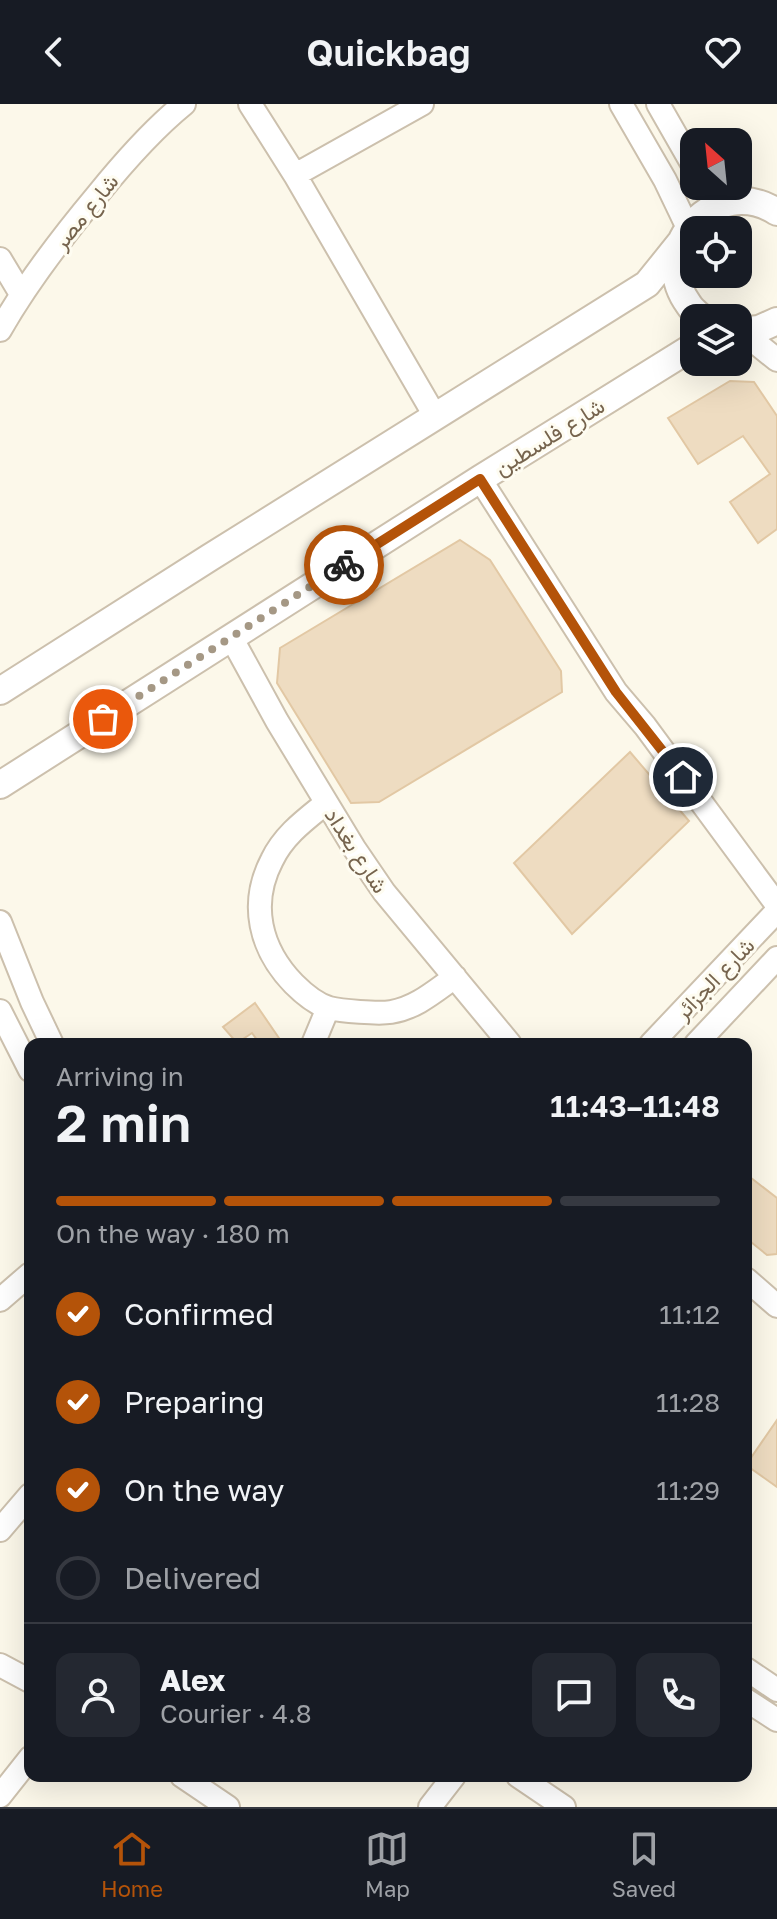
<!DOCTYPE html>
<html lang="en">
<head>
<meta charset="utf-8">
<style>
  :root { --surface:#171b24; --page:#242831; --text:#f1f3f6; --muted:#9ea1a6; --line:#363941; --accent:#b45309 }
  body { margin:0; font-family:"Golos Text",Vazirmatn,sans-serif; background:var(--page); color:var(--text); height:100vh; display:flex; flex-direction:column; font-size:30px; white-space:nowrap }
  * { box-sizing:border-box; margin:0 }
  p { font-size:26px; color:var(--muted) }
  .icon { flex:none; width:44px; height:44px; fill:none; stroke:currentColor; stroke-width:2; stroke-linecap:round; stroke-linejoin:round }
  .map { position:relative; flex:1; overflow:hidden }
  .panel { position:absolute; left:24px; top:934px; width:728px; height:744px; display:flex; flex-direction:column; background:var(--surface); border-radius:16px; box-shadow:0 8px 32px #0002 }
  .panel>* { flex:none }
  .needle { width:52px; rotate:333deg }
  .fabs { position:absolute; left:680px; top:24px; display:grid; gap:16px }
  .fabs a { display:grid; place-items:center; width:72px; height:72px; border-radius:16px; background:var(--surface); box-shadow:0 8px 32px #0002; font-size:40px }
  .pin { position:absolute; display:grid; place-items:center; width:68px; height:68px; color:#fff; margin:-34px; border:4px solid #fff; border-radius:50%; box-shadow:0 2px 8px #0007 }
  .courier { position:absolute; display:grid; place-items:center; width:80px; height:80px; margin:-40px; border:6px solid #b45309; border-radius:50%; background:#fff; color:#222; box-shadow:0 2px 10px #0007 }
  .overview em { font-style:normal; font-weight:600 }
  .overview div { display:flex; flex-direction:column-reverse }
  .overview { display:flex; align-items:center; justify-content:space-between; height:136px; padding:0 32px }
  h1 { font-size:52px; font-weight:600; line-height:60px }
  .bar { display:grid; grid-template-columns:repeat(4,1fr); gap:12px 8px; align-content:center; height:96px; padding:0 32px }
  .bar i { height:10px; border-radius:6px; background:var(--line) }
  .bar .current { background:var(--accent) }
  .bar p { grid-column:span 4 }
  .line { display:flex; align-items:center; gap:20px; padding:0 32px; border-top:2px solid var(--line) }
  .line div { flex:1 }
  .round { display:grid; place-items:center; flex:none; width:84px; height:84px; border-radius:16px; background:var(--page) }
  ol { padding:0 32px; list-style:none }
  li { display:flex; align-items:center; gap:24px; height:88px }
  li p { margin-inline-start:auto }
  li .icon { padding:8px; border-radius:50%; background:var(--accent); color:#fff; stroke-width:4 }
  li:last-child { color:var(--muted) }
  li i { width:44px; height:44px; border:4px solid var(--line); border-radius:50% }
  header { display:flex; justify-content:space-between; align-items:center; height:104px; padding:0 32px; background:var(--surface); font-size:36px; font-weight:600 }
  .tabs { display:flex; justify-content:space-around; align-items:center; height:112px; border-top:2px solid var(--line); background:var(--surface); font-size:22px; color:var(--muted) }
  .tabs a { display:grid; justify-items:center; gap:4px }
  .tabs .current { color:var(--accent) }
  .map>svg:first-child { display:block }
  .building { fill:#eedcc1; stroke:#e2c8a4; stroke-width:2 }
  .lines { fill:none; stroke-linecap:round; stroke-linejoin:round }
  .minor-casing { stroke:#ccc0ad; stroke-width:26 }
  .tertiary-casing { stroke:#ccc0ad; stroke-width:30 }
  .minor { stroke:#fff; stroke-width:22 }
  .tertiary { stroke:#fff; stroke-width:26 }
  .done { stroke:#a59885; stroke-width:8; stroke-dasharray:0 14.4 }
  .route { stroke:#b45309; stroke-width:10 }
  .labels { text-anchor:middle; dominant-baseline:central; stroke-width:6; stroke-linejoin:round; paint-order:stroke }
  .street-label { font-size:22px; fill:#76644e; stroke:#fefcf1 }
</style>
</head>
<body>
<header><svg class="icon" aria-label="back" viewBox="0 0 24 24"><path d="M15 5l-7 7 7 7"/></svg>Quickbag<svg class="icon" aria-label="heart" viewBox="0 0 24 24"><path d="M12 20l-8-8c-3-5 5-10 8-4 3-6 11-1 8 4z"/></svg></header>
<div class="map">
<svg width="777" height="1703" viewBox="0 0 777 1703">
  <rect width="100%" height="100%" fill="#fcf8ea"/>
  <path class="building" d="M 730,277 L 754,278 L 777,312 L 777,425 L 758,439 L 730,398 L 770,370 L 743,332 L 698,360 L 668,314 Z
    M 460,436 L 490,456 L 561,567 L 562,588 L 379,698 L 351,699 L 277,579 L 280,544 Z
    M 630,648 L 689,717 L 572,830 L 514,759 Z
    M 255,899 L 283,940 L 260,940 L 252,929 L 237,939 L 223,923 Z
    M 746,1070 L 777,1094 L 777,1150 L 767,1151 L 746,1134 Z
    M 777,1316 L 777,1383 L 746,1361 Z"/>
  <g class="lines">
    <defs>
      <path id="minor" d="M 250,0 L 295,71 L 435,312
        M 621,0 L 665,76 L 688,124
        M 658,0 L 694,63
        M 295,71 L 422,0
        M 711,82 L 732,99
        M 0,155 L 21,190
        M 0,226 C 28,177 62,133 98,90 C 124,58 152,26 184,0
        M 741,227 L 777,256
        M 480,375 L 616,588 L 645,622 L 777,801
        M 231,533 L 277,617 L 354,744 L 384,788 L 510,940
        M 326,699 C 305,716 284,731 272,756 C 249,800 260,845 294,880 C 303,889 316,900 329,904 C 341,907 378,910 391,908 C 416,904 435,887 455,873
        M 0,818 L 32,898 L 52,940
        M 0,907 L 30,966
        M 313,940 L 328,904
        M 651,940 L 777,807
        M 696,940 L 777,854
        M 746,1175 L 777,1202
        M 0,1196 L 30,1170
        M 0,1426 L 30,1391
        M 0,1561 L 30,1577
        M 746,1565 L 777,1586
        M 746,1596 L 777,1616
        M 182,1672 L 228,1703
        M 518,1672 L 564,1703
        M 0,1692 L 30,1654
        M 430,1703 L 454,1672"/>
      <path id="tertiary" d="M 702,214 C 698,210 692,206 689,201 C 646,143 717,69 777,108
        M 738,227 L 759,225 L 777,217
        M 0,587 L 209,454 L 647,180 L 680,139
        M 0,681 L 480,375 L 694,242"/>
    </defs>
    <use href="#minor" class="minor-casing"/>
    <use href="#tertiary" class="tertiary-casing"/>
    <use href="#minor" class="minor"/>
    <use href="#tertiary" class="tertiary"/>
  </g>
  <g class="lines">
    <path class="done" d="M 103,615 L 344,461"/>
    <path class="route" d="M 344,461 L 480,375 L 616,588 L 683,673"/>
  </g>
  <g class="labels">
    <g class="street-label">
      <text transform="translate(85 107) rotate(-51)">شارع مصر</text>
      <text transform="translate(549 332) rotate(-32)">شارع فلسطين</text>
      <text transform="translate(357 746) rotate(57)">شارع بغداد</text>
      <text transform="translate(714 874) rotate(-46)">شارع الجزائر</text>
    </g>
  </g>
</svg>
<div class="fabs">
<a><svg class="needle" viewBox="-14 -14 28 28"><path d="M0-13l5 13h-10z" fill="#e53935"/><path d="M0 13l5-13h-10z" fill="#9ea1a6"/></svg></a>
<a><svg class="icon" aria-label="locate" viewBox="0 0 24 24"><circle cx="12" cy="12" r="6"/><path d="M12 2v4M12 18v4M2 12h4M18 12h4"/></svg></a>
<a><svg class="icon" aria-label="layers" viewBox="0 0 24 24"><path d="M12 4l9 5-9 5-9-5zM3 14l9 5 9-5"/></svg></a>
</div>
<div class="pin" style="left:103px;top:615px;background:#ea580c"><svg class="icon" aria-label="bag" viewBox="0 0 24 24"><path d="M5 8h14l-1 12H6zM9 8a3 3 0 0 1 6 0"/></svg></div>
<div class="pin" style="left:683px;top:673px;background:#1f2937"><svg class="icon" aria-label="home" viewBox="0 0 24 24"><path d="M3 11l9-7 9 7M6 9v11h12V9"/></svg></div>
<div class="courier" style="left:344px;top:461px"><svg class="icon" aria-label="bike" viewBox="0 0 24 24"><circle cx="6" cy="16" r="4"/><circle cx="18" cy="16" r="4"/><path d="M6 16l4-8h5l3 8M10 8l3 8H6M13 5h3"/></svg></div>
<section class="panel">
<div class="overview"><div><h1>2 min</h1><p>Arriving in</p></div><em>11:43–11:48</em></div>
<div class="bar"><i class="current"></i><i class="current"></i><i class="current"></i><i></i><p>On the way · 180 m</p></div>
<ol>
<li><svg class="icon" aria-label="check" viewBox="0 0 24 24"><path d="M5 12l5 5 9-10"/></svg>Confirmed<p>11:12</p></li>
<li><svg class="icon" aria-label="check" viewBox="0 0 24 24"><path d="M5 12l5 5 9-10"/></svg>Preparing<p>11:28</p></li>
<li><svg class="icon" aria-label="check" viewBox="0 0 24 24"><path d="M5 12l5 5 9-10"/></svg>On the way<p>11:29</p></li>
<li><i></i>Delivered</li>
</ol>
<div class="line" style="height:144px"><a class="round"><svg class="icon" aria-label="person" viewBox="0 0 24 24"><circle cx="12" cy="8" r="4"/><path d="M4 21q1-7 8-7t8 7"/></svg></a><div><b>Alex</b><p>Courier · 4.8</p></div><a class="round"><svg class="icon" aria-label="chat" viewBox="0 0 24 24"><path d="M4 5h16v11H9l-5 4z"/></svg></a><a class="round"><svg class="icon" aria-label="phone" viewBox="0 0 24 24"><path d="M5 4h4l2 5-3 2q2 4 5 5l2-3 5 2v4C11 20 4 13 5 4z"/></svg></a></div>
</section>
</div>
<nav class="tabs">
<a class="current"><svg class="icon" aria-label="home" viewBox="0 0 24 24"><path d="M3 11l9-7 9 7M6 9v11h12V9"/></svg>Home</a>
<a><svg class="icon" aria-label="map" viewBox="0 0 24 24"><path d="M3 6l6-2 6 2 6-2v14l-6 2-6-2-6 2zM9 4v14M15 6v14"/></svg>Map</a>
<a><svg class="icon" aria-label="saved" viewBox="0 0 24 24"><path d="M7 4h10v16l-5-4-5 4z"/></svg>Saved</a>
</nav>
</body>
</html>
